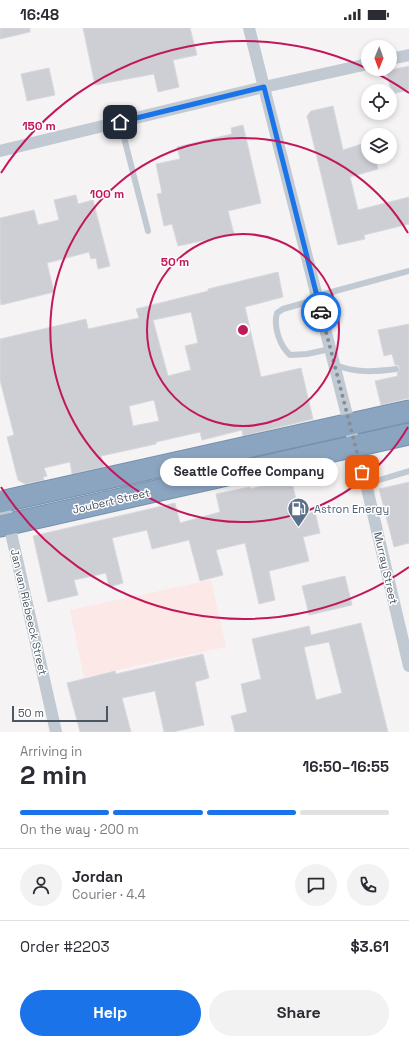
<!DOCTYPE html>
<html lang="en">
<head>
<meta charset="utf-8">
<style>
  :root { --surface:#fff; --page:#f2f2f3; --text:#2b2b33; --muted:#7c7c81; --line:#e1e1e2; --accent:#1a73e8 }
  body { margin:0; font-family:"Space Grotesk",sans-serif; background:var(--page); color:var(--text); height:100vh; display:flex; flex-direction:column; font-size:15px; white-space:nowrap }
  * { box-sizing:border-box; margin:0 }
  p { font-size:13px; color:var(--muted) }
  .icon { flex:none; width:22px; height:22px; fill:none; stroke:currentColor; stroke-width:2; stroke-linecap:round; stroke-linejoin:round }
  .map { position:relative; height:704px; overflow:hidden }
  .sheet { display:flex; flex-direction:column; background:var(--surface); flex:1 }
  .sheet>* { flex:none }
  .needle { width:26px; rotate:181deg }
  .fabs { position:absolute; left:361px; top:12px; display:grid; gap:8px }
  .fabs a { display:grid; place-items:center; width:36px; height:36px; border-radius:50%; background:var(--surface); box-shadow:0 2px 6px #0003; font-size:20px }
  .scale { position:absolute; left:12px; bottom:10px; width:96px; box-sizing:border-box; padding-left:4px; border:2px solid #4a5661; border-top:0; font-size:11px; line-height:14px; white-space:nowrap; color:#4a5661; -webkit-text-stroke:3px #fff; paint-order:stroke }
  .pin { position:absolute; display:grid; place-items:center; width:34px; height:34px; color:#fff; margin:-17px; border-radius:8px; box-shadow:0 2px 6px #0006 }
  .courier { position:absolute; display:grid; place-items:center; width:40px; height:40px; margin:-20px; border:3px solid #1a73e8; border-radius:50%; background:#fff; color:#222; box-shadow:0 1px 5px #0007 }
  .bubble { position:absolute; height:28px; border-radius:14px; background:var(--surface); box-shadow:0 2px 6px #0003; font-size:13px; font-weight:800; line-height:28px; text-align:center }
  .head em { font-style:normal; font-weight:800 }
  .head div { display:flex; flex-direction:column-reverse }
  .head { display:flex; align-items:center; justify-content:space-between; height:68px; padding:0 20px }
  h1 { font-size:26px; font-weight:800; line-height:30px }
  .bar { display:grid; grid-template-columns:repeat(4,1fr); gap:6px 4px; align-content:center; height:48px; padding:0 20px }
  .bar i { height:5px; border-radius:3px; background:var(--line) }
  .bar .active { background:var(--accent) }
  .bar p { grid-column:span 4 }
  .line { display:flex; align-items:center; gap:10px; padding:0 20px; border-top:1px solid var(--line) }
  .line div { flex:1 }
  .round { display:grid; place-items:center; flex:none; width:42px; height:42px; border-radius:21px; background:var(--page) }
  .cta { display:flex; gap:8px; margin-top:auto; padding:8px 20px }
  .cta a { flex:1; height:46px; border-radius:24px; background:var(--accent); color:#fff; font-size:16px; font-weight:800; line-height:46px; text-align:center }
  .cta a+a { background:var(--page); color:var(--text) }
  .status { display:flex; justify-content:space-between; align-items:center; height:28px; padding:0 20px; background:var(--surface); direction:ltr }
  .status svg { height:11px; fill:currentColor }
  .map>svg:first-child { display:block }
  .medical { fill:#fce8e6 }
  .building { fill:#cdcfd5; stroke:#d7d9de; fill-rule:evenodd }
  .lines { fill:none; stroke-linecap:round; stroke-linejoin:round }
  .highway-casing { stroke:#7690ad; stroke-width:23 }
  .lane { stroke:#c1cad2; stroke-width:6 }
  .street { stroke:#c1cad2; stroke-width:12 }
  .highway { stroke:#8ba5c1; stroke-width:21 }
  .done { stroke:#868d94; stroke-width:4; stroke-dasharray:0 7.2 }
  .route { stroke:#1a73e8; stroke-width:5 }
  .ring { fill:none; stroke:#c2185b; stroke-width:2 }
  .labels { text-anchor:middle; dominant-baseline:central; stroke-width:3; stroke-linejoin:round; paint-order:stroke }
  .street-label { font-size:11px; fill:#4a5661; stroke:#fff }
  .service-label { font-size:11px; fill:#4e5e75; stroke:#fff; text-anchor:start }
  .centre { fill:#c2185b; stroke:#fff; stroke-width:2 }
  .ring-label { font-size:12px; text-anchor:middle; font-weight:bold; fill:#c2185b; stroke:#fff; stroke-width:3; stroke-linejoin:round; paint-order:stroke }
</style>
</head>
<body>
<div class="status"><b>16:48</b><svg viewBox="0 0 49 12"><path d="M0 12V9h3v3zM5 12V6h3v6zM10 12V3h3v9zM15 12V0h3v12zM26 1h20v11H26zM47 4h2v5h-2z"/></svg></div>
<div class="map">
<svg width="409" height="704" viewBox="0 0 409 704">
  <rect width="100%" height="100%" fill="#f5f3f3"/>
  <path class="medical" d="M 211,552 L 226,619 L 84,649 L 70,582 Z"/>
  <path class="building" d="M 0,0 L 30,0 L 30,4 L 0,11 Z
    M 83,0 L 190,0 L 197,27 L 173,32 L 179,59 L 158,64 L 154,46 L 95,57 Z
    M 409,38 L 409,62 L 392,66 L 386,43 Z
    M 49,40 L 55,67 L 27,73 L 21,46 Z
    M 333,78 L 343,122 L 368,114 L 368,129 L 375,129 L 378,141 L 350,149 L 358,182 L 409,169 L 409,196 L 364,207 L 365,211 L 338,217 L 307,88 L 311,83 Z
    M 243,97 L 261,175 L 228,183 L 234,206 L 178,218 L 172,196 L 164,198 L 157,166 L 162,165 L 156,136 L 180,131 L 177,119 L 232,106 L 231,100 Z
    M 76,167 L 78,176 L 93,172 L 110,238 L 98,241 L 96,230 L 91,231 L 89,224 L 47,235 L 54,264 L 1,277 L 0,271 L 0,190 L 34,182 L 38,197 L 59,192 L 54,172 Z
    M 278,244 L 283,269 L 245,279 L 261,349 L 301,340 L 313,391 L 243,408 L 242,402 L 202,412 L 200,404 L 156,414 L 156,416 L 101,428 L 104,439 L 72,446 L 70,434 L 44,440 L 47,448 L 43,449 L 44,452 L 25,456 L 18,452 L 7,409 L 14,407 L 0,352 L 0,311 L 86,291 L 88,301 L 139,290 L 136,281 L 208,263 L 208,261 ZM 191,284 L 198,315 L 185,318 L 191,342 L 168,348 L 153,292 ZM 154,372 L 159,393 L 133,398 L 129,378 Z
    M 409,296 L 409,370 L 381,377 L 375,353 L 398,348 L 397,345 L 400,341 L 398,337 L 395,337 L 392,326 L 384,328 L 378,302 Z
    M 291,451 L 300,487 L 315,484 L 320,505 L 303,509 L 309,533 L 269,543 L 275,572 L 259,576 L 245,515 L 216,522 L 223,547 L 200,553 L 189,512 L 152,521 L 147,502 L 112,510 L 123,555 L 109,559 L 106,545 L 74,552 L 78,567 L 48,574 L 33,508 L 175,475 L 180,495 L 220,484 L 216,466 L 250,459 L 250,461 Z
    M 409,454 L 409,515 L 394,519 L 379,461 Z
    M 345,548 L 352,577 L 309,587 L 302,558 Z
    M 361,595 L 388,704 L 235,704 L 231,688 L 247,684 L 241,656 L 261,651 L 252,611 L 309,598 L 311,607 ZM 329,614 L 342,665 L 316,672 L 304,619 Z
    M 203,626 L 209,650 L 195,654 L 204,697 L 173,704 L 164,704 L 155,663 L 122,670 L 131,704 L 80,704 L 67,655 L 115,643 L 116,646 Z"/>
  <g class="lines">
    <defs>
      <path id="highway" d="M 0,474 L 409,383
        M 0,498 L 409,406"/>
    </defs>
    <use href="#highway" class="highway-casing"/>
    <path class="lane" d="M 120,94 L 148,203
      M 317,268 L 409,243
      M 318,271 L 283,281 L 277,285 C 273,299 280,318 290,327 L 307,326 L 330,321
      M 335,337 C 357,345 373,344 396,341
      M 366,456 L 409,443"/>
    <path class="street" d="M 249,0 L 355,419 L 366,456 L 409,638
      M 390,31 L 409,27
      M 0,123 L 264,59 L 368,36
      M 1,468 L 9,496 L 56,704"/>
    <use href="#highway" class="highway"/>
  </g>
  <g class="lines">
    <path class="done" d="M 321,284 L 362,444"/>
    <path class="route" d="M 120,94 L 264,59 L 321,284"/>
  </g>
  <g class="ring">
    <circle cx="243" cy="302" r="96"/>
    <path d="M408 399A192 192 0 1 1 408 205"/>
    <path d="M409 539A289 289 0 0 1 1 459M1 145A289 289 0 0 1 409 65"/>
  </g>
  <defs>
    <symbol id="fuel-pin" viewBox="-11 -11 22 30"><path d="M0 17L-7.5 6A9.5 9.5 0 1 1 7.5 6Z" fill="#5c6f8a" stroke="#fff"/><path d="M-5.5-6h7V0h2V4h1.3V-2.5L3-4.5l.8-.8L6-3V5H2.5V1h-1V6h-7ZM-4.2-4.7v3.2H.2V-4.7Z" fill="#fff"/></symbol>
  </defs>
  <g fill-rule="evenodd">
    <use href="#fuel-pin" x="286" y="468" width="25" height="34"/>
  </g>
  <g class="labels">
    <g class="street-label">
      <text transform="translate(111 473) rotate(-13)">Joubert Street</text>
      <text transform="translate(386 540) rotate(77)">Murray Street</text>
      <text transform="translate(29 584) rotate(77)">Jan van Riebeeck Street</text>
    </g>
    <g class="service-label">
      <text x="314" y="481">Astron Energy</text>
    </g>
  </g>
  <circle cx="243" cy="302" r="6" class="centre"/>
  <g class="ring-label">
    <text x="39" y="102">150 m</text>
    <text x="107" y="170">100 m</text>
    <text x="175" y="238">50 m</text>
  </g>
</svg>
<div class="fabs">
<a><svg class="needle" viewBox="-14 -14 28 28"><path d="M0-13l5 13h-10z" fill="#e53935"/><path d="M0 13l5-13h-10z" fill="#7c7c81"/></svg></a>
<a><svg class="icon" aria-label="locate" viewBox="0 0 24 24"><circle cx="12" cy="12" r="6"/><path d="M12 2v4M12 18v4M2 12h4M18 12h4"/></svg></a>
<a><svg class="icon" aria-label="layers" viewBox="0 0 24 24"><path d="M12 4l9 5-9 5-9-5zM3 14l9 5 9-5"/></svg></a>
</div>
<div class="scale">50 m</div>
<div class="pin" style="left:362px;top:444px;background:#ea580c"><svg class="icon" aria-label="bag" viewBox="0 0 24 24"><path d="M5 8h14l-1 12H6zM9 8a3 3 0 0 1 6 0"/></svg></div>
<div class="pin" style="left:120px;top:94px;background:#1f2937"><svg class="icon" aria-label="home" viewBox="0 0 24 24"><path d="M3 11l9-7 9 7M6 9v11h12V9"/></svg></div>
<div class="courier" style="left:321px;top:284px"><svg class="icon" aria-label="car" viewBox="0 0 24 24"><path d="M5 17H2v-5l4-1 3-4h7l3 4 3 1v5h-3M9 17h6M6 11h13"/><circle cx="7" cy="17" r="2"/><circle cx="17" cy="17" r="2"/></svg></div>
<div class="bubble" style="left:160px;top:430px;width:178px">Seattle Coffee Company</div>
</div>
<section class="sheet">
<div class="head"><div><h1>2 min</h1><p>Arriving in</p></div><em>16:50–16:55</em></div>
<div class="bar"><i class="active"></i><i class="active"></i><i class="active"></i><i></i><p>On the way · 200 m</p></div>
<div class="line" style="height:72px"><a class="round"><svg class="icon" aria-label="person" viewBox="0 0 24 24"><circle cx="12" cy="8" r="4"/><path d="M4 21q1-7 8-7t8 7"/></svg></a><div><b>Jordan</b><p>Courier · 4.4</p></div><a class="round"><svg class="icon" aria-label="chat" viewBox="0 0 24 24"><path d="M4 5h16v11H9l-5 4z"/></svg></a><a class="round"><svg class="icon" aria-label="phone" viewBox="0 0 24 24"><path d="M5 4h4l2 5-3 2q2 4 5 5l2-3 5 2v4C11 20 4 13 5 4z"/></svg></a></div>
<div class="line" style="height:52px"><div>Order #2203</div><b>$3.61</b></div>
<div class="cta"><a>Help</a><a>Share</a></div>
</section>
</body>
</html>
